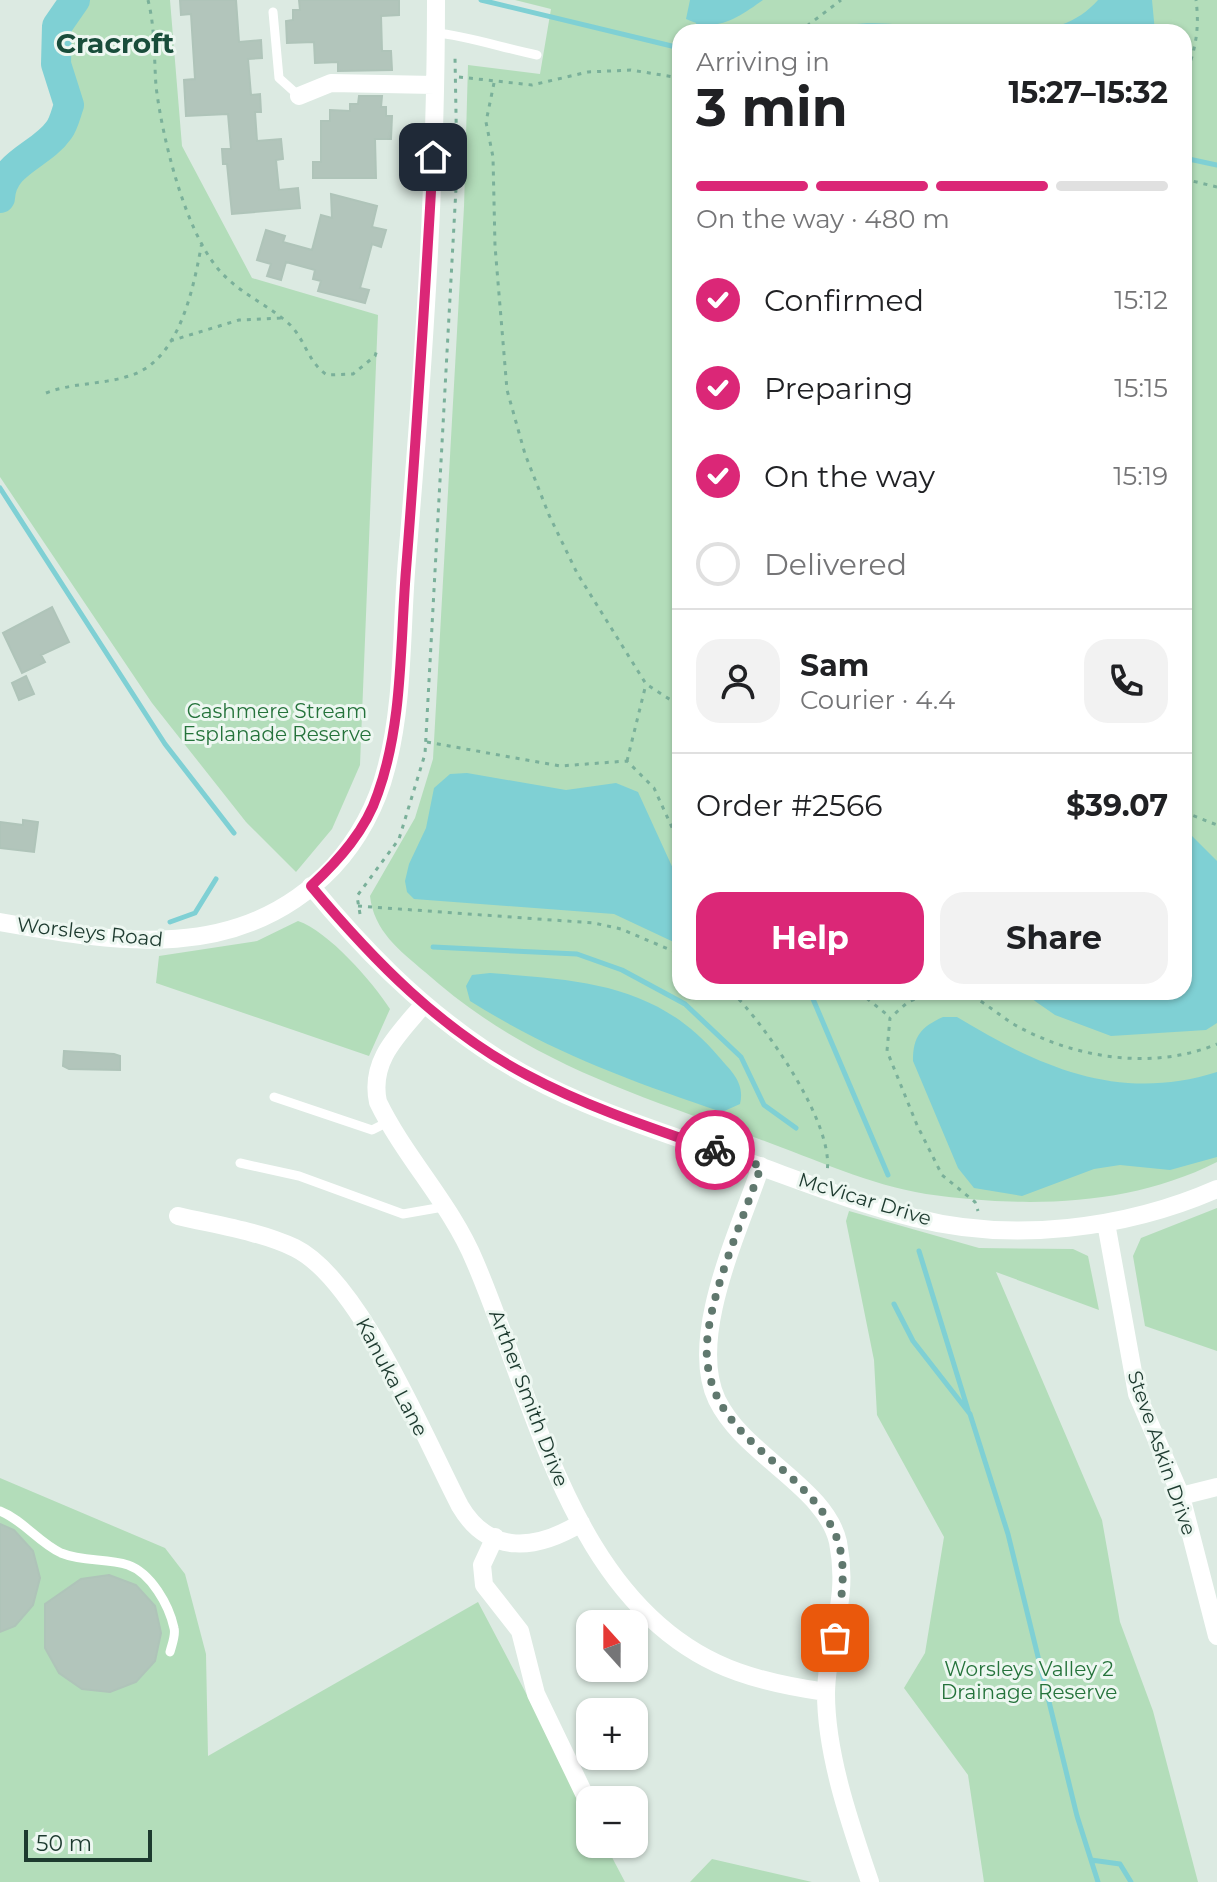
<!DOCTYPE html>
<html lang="en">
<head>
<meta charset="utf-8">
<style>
  :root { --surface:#fff; --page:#f2f2f2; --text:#202124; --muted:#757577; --line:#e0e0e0; --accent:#db2777 }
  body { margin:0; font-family:Montserrat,sans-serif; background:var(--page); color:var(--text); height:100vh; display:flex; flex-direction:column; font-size:30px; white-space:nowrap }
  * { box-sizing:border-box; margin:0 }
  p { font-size:26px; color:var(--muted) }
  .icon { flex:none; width:44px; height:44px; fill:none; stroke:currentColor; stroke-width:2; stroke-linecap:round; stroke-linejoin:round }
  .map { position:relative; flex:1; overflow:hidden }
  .drawer { position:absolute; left:672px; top:24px; width:520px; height:976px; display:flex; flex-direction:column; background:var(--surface); border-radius:24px; box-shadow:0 2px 6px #0004 }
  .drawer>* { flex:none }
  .needle { width:52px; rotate:339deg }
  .fabs { position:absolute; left:576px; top:1610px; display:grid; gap:16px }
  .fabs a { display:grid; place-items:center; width:72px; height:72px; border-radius:16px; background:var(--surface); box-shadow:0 2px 6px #0004; font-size:40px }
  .scale { position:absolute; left:24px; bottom:20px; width:128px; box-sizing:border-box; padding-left:8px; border:4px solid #1d3a2f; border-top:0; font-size:22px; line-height:28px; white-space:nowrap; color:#1d3a2f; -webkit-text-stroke:6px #edf7f1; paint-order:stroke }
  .pin { position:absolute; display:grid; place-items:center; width:68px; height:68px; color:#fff; margin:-34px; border-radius:16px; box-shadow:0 4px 12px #0006 }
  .courier { position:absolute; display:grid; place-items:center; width:80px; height:80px; margin:-40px; border:6px solid #db2777; border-radius:50%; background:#fff; color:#222; box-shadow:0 2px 10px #0007 }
  .head em { font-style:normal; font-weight:700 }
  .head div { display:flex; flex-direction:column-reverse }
  .head { display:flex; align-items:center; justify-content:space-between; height:136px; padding:0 24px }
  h1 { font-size:52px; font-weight:700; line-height:60px }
  .bar { display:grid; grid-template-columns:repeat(4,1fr); gap:12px 8px; align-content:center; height:96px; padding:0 24px }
  .bar i { height:10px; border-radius:6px; background:var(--line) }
  .bar .on { background:var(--accent) }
  .bar p { grid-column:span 4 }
  .line { display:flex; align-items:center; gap:20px; padding:0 24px; border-top:2px solid var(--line) }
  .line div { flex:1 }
  .round { display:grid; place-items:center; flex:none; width:84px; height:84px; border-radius:24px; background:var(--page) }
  ol { padding:0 24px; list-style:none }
  li { display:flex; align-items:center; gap:24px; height:88px }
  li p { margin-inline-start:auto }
  li .icon { padding:8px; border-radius:50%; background:var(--accent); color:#fff; stroke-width:4 }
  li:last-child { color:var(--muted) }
  li i { width:44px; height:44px; border:4px solid var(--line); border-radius:50% }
  .action { display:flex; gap:16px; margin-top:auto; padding:16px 24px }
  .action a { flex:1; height:92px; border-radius:24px; background:var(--accent); color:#fff; font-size:32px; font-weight:700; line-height:92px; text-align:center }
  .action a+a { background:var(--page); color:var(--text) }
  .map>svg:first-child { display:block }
  .green { fill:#b3ddba; fill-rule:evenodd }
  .water { fill:#7fd0d4 }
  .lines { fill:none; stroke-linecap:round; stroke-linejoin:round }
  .stream { stroke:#7fd0d4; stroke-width:5 }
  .river { stroke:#7fd0d4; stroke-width:30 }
  .building { fill:#b2c5bb; stroke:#afc4b9; stroke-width:2 }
  .path { stroke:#7ab09a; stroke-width:3; stroke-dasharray:4 6; stroke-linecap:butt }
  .service { stroke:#fff; stroke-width:9 }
  .minor { stroke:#fff; stroke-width:18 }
  .done { stroke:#60786e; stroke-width:8; stroke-dasharray:0 14.4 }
  .route { stroke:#db2777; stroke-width:10 }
  .labels { text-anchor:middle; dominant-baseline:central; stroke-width:6; stroke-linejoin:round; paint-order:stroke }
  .park-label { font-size:20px; fill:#25733b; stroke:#edf7f1 }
  .street-label { font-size:20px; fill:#1d3a2f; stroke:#edf7f1 }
  .district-label { font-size:28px; font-weight:bold; fill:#194d3b; stroke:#edf7f1 }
</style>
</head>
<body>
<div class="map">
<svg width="1217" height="1882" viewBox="0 0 1217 1882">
  <rect width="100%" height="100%" fill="#dceae2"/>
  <path class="green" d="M 75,0 L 170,0 L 182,146 L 252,278 L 378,315 L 360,765 L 332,829 L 296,872 L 246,822 L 152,703 L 0,477 L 0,188 L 10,171 L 59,130 L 69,106 C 54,59 46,43 75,0 Z
    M 515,0 L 1217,0 L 1217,1162 C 1128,1207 1024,1208 926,1194 C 869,1185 812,1158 759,1139 C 634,1094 526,1062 425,972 C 399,950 374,931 370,896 L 415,818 L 433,759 L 464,207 L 468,65 L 540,74 L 551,9 ZM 680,32 L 1184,32 L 1184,992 L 680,992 Z
    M 298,921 C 328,931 373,982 390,1009 L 369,1056 L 156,983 L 159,956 L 257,941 Z
    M 1217,1208 L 1217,1351 L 1145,1326 L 1133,1256 L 1141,1238 Z
    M 849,1211 L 979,1248 L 1073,1249 L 1088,1256 L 1099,1310 L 996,1272 L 1102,1520 L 1120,1622 L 1153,1711 L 1198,1882 L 984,1882 L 968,1775 L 904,1688 L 925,1653 L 944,1537 L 877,1415 L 874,1360 L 846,1221 Z
    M 0,1478 L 165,1548 L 185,1574 L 206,1654 L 208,1756 L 478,1602 L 590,1815 L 590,1844 L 605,1844 L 625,1882 L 0,1882 Z
    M 712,1859 L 812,1882 L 690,1882 Z"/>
  <path class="water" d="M 690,0 L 763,0 C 739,17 716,34 686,19 Z
    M 1098,0 L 1152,0 L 1155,32 L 825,32 C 891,0 1035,72 1098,0 Z
    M 467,773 L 566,790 L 616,783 L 638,792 L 680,884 L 680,945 L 614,914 L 414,899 L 407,892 L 405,881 L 409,864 L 426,828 L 434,788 L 450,774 Z
    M 1184,836 L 1192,836 L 1217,861 L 1217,1023 L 1206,1030 L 1111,1036 L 1055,1015 L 1022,992 L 1184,992 Z
    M 490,973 C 580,980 657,983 719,1057 C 732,1072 745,1083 740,1104 L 722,1112 C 631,1081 553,1053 470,1001 L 466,986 L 472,975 Z
    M 943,1017 L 957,1017 C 1040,1067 1119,1103 1217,1072 L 1217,1157 L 1170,1170 L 1120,1165 L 1094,1169 L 1022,1196 L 974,1188 L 958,1168 L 913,1061 C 913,1036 921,1027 943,1017 Z"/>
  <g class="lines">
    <path class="stream" d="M 481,0 L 680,48
      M 696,32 L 698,25
      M 1184,158 L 1217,165
      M 0,488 L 165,744 L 234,833
      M 170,922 L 195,913 L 216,879
      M 433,947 L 577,954 L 622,970 L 685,1004 L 741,1057 L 764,1105 L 796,1128
      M 810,992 L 888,1175
      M 919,1251 L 968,1410
      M 894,1304 L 913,1341 L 970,1414 L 1008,1534 L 1077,1816 L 1098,1882
      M 1091,1860 L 1120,1864 L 1131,1882"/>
    <path class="river" d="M 0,198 C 2,162 41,156 59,130 C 64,123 66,113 69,105 L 56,64 L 57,26 L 75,0"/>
  </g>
  <path class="building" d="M 180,0 L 236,0 L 239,42 L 261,40 L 262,58 L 248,59 L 251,95 L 260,94 L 261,112 L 255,112 L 257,141 L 281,139 L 283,159 L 276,160 L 279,190 L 298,188 L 300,208 L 232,214 L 227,164 L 223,164 L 222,149 L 231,149 L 228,114 L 186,116 L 184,80 L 195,79 L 191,14 L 181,15 Z
    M 299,0 L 399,0 L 399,15 L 381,16 L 382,51 L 391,51 L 392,70 L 338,71 L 338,62 L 315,63 L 314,42 L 287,43 L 286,21 L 293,20 L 293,10 L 300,10 Z
    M 359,96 L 382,96 L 381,107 L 386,107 L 386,116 L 392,116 L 391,139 L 375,139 L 376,178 L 313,178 L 313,162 L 321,162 L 321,121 L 330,121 L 330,110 L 350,111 L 350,104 L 358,104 Z
    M 331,194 L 377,206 L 372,227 L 386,230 L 381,247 L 372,244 L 360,288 L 369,290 L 365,303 L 318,291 L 321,281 L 313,279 L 315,270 L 286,262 L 281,280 L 267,276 L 271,264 L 257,260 L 266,230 L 285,236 L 283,242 L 312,250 L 321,215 L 332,218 Z
    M 52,607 L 69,642 L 41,655 L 45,662 L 22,673 L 3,633 Z
    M 26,676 L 34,694 L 19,700 L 12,683 Z
    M 23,820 L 38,822 L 34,852 L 0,848 L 0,822 L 23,825 Z
    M 64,1051 L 114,1054 L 120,1056 L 120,1070 L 69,1069 L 63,1066 Z
    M 0,1524 L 14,1530 L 33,1551 L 40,1578 L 33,1605 L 15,1626 L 0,1632 Z
    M 109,1575 L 136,1585 L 155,1606 L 161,1633 L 155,1661 L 136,1682 L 110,1692 L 82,1689 L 59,1673 L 45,1648 L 45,1604 L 81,1579 Z"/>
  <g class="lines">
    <path class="path" d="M 148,0 C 155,27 154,58 156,86 C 162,137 185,231 219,270 C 239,293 265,303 287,322 C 305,337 307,362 327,375 L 353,374 L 375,356 L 378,347
      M 799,32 L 841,0
      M 459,77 L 532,85 L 588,72 L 631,70 L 680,78
      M 1184,79 C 1195,52 1200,30 1196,0
      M 494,83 L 486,122 L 493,157 L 495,246 L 507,390 L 525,454 L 549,515 L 577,573 L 646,684 L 680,706
      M 1184,179 L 1217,187
      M 170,341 L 239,320 L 283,318
      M 46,393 C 74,382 104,385 132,375 C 181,358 194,285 202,242
      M 427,742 L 560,766 L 627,761 L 654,788 L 680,845
      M 627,761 L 646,684
      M 1184,812 L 1217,825
      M 358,906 L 594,923 L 621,929 L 680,954
      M 360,914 L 357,896 L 399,839 L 425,754 L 457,170 L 455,57
      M 732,992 C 765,1025 835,1124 827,1172
      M 859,992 L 890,1017
      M 933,992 L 908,1002 L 890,1018 L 887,1051 L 917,1125 L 942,1175 L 975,1202 L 978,1211
      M 963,992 C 983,1000 997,1014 1015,1025 C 1074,1058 1153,1071 1217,1044"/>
    <path class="service" d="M 273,12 L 279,78 L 299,96
      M 436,33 C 465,35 506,49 537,55
      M 274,1097 L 372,1130 L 388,1122
      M 240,1163 L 299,1176 L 403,1214 L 443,1207
      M 0,1511 C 23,1520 39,1543 61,1553 C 83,1562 106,1558 128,1565 C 151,1573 169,1605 174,1628 C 176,1635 172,1644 170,1652"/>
    <path class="minor" d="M 299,96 L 331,83 L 435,85
      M 311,886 C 362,948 416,1003 482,1048 C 554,1098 638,1124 719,1152 C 784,1174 848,1201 915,1218 C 1012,1243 1126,1229 1217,1189
      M 0,922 C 119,943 240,964 333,867 C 358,840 377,805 386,769 C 404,703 401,628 407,559 C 423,373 436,186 436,0
      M 424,1004 C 399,1034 369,1060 378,1102 C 405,1158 451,1204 475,1262 C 536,1403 574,1614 738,1672 C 766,1682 797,1688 826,1692
      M 761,1166 C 740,1229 687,1337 717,1400 C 731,1428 755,1447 778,1467 C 801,1487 831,1511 838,1542 C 850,1603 827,1637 826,1693 C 826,1755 850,1823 870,1882
      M 178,1216 C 216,1225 259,1231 295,1248 C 360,1280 425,1439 460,1506 C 490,1557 538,1549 581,1523
      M 1106,1223 L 1137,1394 L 1181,1496 L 1217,1636
      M 1181,1496 L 1217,1487
      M 495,1537 L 482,1565 L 484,1585 L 520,1631 L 536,1694 L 590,1806"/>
  </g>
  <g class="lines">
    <path class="done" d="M 715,1150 L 761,1166 C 744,1219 703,1306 707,1359 C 714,1443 806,1465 836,1536 C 849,1568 840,1606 835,1638"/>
    <path class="route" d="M 433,157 C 425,295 417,433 406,570 C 400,644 403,723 378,793 C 366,830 339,860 311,886 C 373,960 441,1030 527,1075 C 587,1107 651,1128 715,1150"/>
  </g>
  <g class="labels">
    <g class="park-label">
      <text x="277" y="711">Cashmere Stream<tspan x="277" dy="23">Esplanade Reserve</tspan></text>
      <text x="1029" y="1669">Worsleys Valley 2<tspan x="1029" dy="23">Drainage Reserve</tspan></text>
    </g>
    <g class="street-label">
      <text transform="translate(90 932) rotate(6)">Worsleys Road</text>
      <text transform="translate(865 1199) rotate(17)">McVicar Drive</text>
      <text transform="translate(392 1377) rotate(62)">Kanuka Lane</text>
      <text transform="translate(529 1398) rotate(69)">Arther Smith Drive</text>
      <text transform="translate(1162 1453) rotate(71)">Steve Askin Drive</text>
    </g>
    <g class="district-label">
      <text x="115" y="43">Cracroft</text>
    </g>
  </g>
</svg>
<div class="fabs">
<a><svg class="needle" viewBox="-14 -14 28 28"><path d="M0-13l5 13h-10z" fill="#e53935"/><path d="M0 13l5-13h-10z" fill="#757577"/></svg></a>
<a>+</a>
<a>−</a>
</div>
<div class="scale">50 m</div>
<div class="pin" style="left:835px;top:1638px;background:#ea580c"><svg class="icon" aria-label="bag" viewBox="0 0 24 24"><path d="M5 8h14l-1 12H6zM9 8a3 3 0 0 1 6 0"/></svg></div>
<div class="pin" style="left:433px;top:157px;background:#1f2937"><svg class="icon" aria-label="home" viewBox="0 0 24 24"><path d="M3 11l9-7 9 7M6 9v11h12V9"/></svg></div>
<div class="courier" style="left:715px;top:1150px"><svg class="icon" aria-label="bike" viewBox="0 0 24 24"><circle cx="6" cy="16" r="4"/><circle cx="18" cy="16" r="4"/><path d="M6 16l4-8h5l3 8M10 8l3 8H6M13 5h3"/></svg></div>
<section class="drawer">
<div class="head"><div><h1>3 min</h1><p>Arriving in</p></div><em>15:27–15:32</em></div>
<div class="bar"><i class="on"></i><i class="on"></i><i class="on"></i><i></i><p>On the way · 480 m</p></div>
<ol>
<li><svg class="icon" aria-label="check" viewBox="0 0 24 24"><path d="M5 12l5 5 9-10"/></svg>Confirmed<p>15:12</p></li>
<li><svg class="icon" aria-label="check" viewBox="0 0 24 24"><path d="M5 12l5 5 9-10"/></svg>Preparing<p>15:15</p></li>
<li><svg class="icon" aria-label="check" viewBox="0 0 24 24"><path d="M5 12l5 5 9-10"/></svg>On the way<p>15:19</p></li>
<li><i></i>Delivered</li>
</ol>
<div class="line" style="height:144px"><a class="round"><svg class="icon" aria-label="person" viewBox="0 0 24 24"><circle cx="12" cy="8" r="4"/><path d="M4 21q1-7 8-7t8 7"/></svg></a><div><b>Sam</b><p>Courier · 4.4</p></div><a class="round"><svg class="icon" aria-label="phone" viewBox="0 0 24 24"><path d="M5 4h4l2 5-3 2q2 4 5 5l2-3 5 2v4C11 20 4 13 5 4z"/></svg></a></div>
<div class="line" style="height:104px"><div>Order #2566</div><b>$39.07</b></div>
<div class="action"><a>Help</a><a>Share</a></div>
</section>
</div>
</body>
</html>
